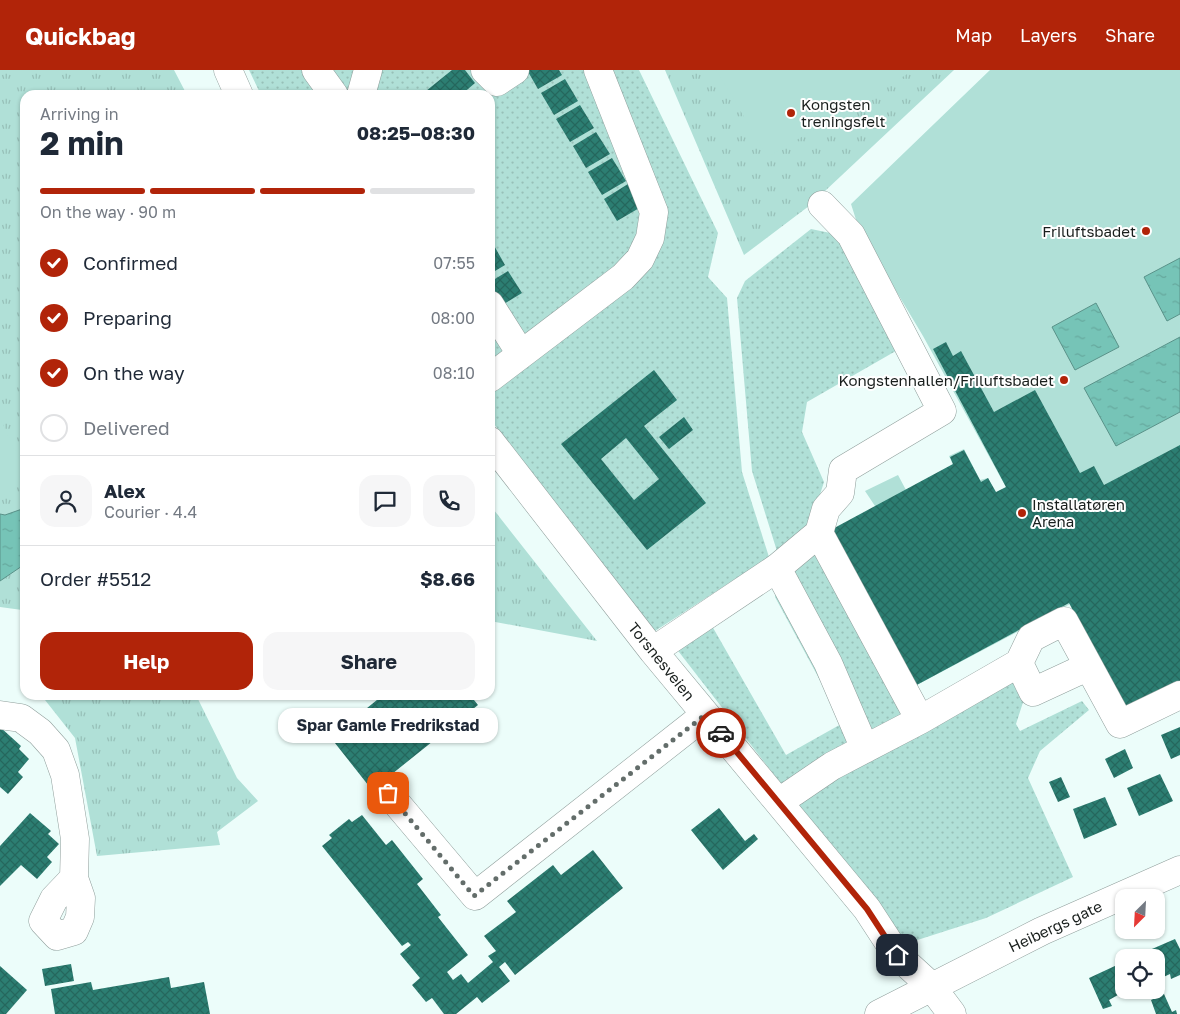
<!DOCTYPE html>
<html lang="en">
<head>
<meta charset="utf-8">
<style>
  :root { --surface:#fff; --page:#f6f6f7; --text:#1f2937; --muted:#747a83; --line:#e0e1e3; --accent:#b12409 }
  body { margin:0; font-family:"Golos Text",sans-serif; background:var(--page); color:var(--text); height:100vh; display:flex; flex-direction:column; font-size:19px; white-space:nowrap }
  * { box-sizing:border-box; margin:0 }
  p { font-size:16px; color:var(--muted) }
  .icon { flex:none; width:28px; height:28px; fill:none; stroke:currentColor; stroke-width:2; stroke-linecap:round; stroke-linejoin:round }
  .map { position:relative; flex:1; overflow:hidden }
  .sheet { position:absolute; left:20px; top:20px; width:475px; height:610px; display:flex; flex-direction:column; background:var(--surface); border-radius:15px; box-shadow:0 1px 4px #0004 }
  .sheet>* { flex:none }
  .needle { width:32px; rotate:204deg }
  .tools { position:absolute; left:1115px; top:819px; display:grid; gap:10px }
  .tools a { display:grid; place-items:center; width:50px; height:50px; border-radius:10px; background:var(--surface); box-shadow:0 1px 4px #0004; font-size:25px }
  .pin { position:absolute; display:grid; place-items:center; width:42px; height:42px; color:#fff; margin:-21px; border-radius:10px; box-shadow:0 2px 8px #0006 }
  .courier { position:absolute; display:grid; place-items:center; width:50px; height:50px; margin:-25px; border:4px solid #b12409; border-radius:50%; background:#fff; color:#222; box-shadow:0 1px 6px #0007 }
  .bubble { position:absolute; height:35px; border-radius:15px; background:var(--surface); box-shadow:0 1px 4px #0004; font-size:16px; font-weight:700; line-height:35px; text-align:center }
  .headline em { font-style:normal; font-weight:700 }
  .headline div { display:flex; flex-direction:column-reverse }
  .headline { display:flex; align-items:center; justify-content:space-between; height:85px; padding:0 20px }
  h1 { font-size:32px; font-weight:700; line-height:38px }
  .bar { display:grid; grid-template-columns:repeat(4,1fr); gap:8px 5px; align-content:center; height:60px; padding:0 20px }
  .bar i { height:6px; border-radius:4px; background:var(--line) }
  .bar .on { background:var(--accent) }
  .bar p { grid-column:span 4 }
  .line { display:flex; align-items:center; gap:12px; padding:0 20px; border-top:1px solid var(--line) }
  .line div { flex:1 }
  .round { display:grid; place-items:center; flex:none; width:52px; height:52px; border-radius:15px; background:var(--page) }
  ol { padding:0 20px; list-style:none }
  li { display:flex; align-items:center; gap:15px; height:55px }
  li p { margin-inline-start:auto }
  li .icon { padding:5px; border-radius:50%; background:var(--accent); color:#fff; stroke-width:4 }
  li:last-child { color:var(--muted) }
  li i { width:28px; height:28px; border:2px solid var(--line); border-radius:50% }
  .cta { display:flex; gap:10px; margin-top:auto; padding:10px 20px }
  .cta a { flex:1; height:58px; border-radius:15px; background:var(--accent); color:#fff; font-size:20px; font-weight:700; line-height:58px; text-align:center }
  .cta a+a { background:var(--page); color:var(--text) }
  header { display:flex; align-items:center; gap:30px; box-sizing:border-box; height:70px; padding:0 25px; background:var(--accent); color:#fff }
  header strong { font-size:24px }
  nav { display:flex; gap:28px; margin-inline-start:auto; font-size:18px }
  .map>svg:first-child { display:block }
  .grass { fill:url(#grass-tufts) }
  .park { fill:url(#park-dots) }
  .pitch { fill:#b0e0d7 }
  .water { fill:url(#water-ripples); stroke:#5a9289 }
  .building { fill:url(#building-cross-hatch); fill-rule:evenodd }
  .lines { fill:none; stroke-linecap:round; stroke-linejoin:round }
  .minor-casing { stroke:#8f9e9b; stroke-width:29 }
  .minor { stroke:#fff; stroke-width:28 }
  .done { stroke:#636d6a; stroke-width:5; stroke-dasharray:0 9 }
  .route { stroke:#b12409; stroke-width:6 }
  .poi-dot { fill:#b12409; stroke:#fff; stroke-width:2 }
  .labels { text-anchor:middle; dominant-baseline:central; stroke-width:4; stroke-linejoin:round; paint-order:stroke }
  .poi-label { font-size:15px; fill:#191f1d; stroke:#fff; text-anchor:start }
  .street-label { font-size:15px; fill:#191f1d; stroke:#fff }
</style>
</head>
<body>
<header>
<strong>Quickbag</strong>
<nav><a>Map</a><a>Layers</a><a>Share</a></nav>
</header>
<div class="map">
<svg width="1180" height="944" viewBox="0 0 1180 944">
  <defs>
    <pattern id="grass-tufts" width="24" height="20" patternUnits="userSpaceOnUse" patternTransform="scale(1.25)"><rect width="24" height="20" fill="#b0e0d7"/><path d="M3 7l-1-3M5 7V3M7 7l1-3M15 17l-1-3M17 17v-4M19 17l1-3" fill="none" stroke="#97c0b8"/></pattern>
    <pattern id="park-dots" width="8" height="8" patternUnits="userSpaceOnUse" patternTransform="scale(1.25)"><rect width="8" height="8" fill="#b0e0d7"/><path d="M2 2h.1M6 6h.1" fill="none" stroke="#97c0b8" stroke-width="1.8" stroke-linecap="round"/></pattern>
    <pattern id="water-ripples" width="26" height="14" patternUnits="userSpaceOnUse" patternTransform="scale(1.25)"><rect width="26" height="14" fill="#76c4b7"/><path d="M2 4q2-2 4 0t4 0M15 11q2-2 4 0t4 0" fill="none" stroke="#66a89d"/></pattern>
    <pattern id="building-cross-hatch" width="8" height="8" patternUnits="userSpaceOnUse" patternTransform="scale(1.25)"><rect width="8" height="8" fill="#2c7e72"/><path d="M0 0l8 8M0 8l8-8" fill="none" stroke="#25675d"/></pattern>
  </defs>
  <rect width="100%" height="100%" fill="#ecfdfa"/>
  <path class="grass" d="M 0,0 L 174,0 L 187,25 L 25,25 L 25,561 L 22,540 L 0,537 Z
    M 665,0 L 954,0 L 809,136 L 744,185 Z
    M 490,435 L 597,571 L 490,551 Z
    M 43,625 L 196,625 L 237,708 L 258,731 L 217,762 L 220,775 L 97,786 L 75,668 L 45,630 Z"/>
  <path class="park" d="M 249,0 L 639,0 L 718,163 L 708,207 L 727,228 L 742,402 L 769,487 L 655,561 L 490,349 L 490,25 L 261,25 Z
    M 811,159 L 840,165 L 901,278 L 807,332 L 802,362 L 824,412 L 809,459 L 921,660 L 1017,608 L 1026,623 L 1016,654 L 1020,661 L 1082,631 L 1089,640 L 1040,681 L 1028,708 L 1073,807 L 986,848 L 905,874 L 672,573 L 708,549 L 786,685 L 843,653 L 775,527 L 776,478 L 752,401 L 737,228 L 745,211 Z"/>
  <path class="pitch" d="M 716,0 L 914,0 L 768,87 Z
    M 990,0 L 1180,0 L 1180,614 L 1070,534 L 913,617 L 875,436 L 865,421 L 898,405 L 906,420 L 953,395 L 949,386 L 964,379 L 980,410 L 988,408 L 1001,434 L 1013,430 L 923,266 L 859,159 L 851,134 Z
    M 0,348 L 23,398 L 15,418 L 0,427 Z"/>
  <path class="water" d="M 1180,188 L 1180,244 L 1167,251 L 1144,207 Z
    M 1096,233 L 1119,277 L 1075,300 L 1052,257 Z
    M 1180,267 L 1180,342 L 1116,376 L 1084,318 Z
    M 25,438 L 25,494 L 0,511 L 0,444 L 5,445 Z"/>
  <path class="building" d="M 452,0 L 465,0 L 475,13 L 461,25 L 421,25 Z
    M 527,0 L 559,0 L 562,5 L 538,19 Z
    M 565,9 L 578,31 L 554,45 L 541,23 Z
    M 580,35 L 594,58 L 570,72 L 556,49 Z
    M 596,62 L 610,84 L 586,98 L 573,76 Z
    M 612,88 L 626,111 L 602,125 L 588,102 Z
    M 628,114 L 641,137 L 617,151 L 604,129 Z
    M 492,172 L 505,195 L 490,204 L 490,173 Z
    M 508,201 L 522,223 L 499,237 L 490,223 L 490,212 Z
    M 946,272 L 953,286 L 961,281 L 994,342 L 1035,320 L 1080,403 L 1094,396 L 1104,415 L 1180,375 L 1180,615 L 1128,643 L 1069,533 L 913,617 L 825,463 L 953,394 L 950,387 L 964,380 L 981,412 L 988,408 L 996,422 L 1006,417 L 933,279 Z
    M 654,300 L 677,330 L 644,356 L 706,433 L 647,480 L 561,374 ZM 626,368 L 659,409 L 634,430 L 601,389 Z
    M 684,347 L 693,360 L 669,379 L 659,367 Z
    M 383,625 L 470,625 L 478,635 L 372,720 L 331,668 L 336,664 L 326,651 L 340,640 L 350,652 Z
    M 0,657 L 21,676 L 19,679 L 29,689 L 18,702 L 23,707 L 8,724 L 0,717 Z
    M 1180,657 L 1180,685 L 1171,689 L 1161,665 Z
    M 1125,679 L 1133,698 L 1114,708 L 1105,689 Z
    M 1160,704 L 1173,731 L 1139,746 L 1127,718 Z
    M 1061,707 L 1070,727 L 1058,732 L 1049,712 Z
    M 1105,727 L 1117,755 L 1084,769 L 1073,739 Z
    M 719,738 L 745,771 L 754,764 L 758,769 L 723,800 L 691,760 Z
    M 30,743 L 51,761 L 48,764 L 59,774 L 47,787 L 52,792 L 37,809 L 21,795 L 0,816 L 0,776 Z
    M 362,745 L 386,775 L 392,770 L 423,809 L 417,814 L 441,845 L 438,847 L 468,885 L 447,902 L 453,910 L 461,904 L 468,913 L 493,892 L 488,886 L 496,881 L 484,866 L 516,842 L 507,831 L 553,795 L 561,805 L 593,780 L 623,818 L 515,905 L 505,892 L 499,897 L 510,911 L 482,933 L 477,927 L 456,944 L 444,944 L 432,928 L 426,932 L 412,915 L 420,908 L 400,884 L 411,875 L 408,872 L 402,876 L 322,776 L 332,768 L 329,765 L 349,749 L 352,752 Z
    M 1175,869 L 1180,879 L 1180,905 L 1171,909 L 1170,904 L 1157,910 L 1156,888 L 1147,888 L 1145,882 Z
    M 71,894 L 74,911 L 45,916 L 42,899 Z
    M 1117,895 L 1124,909 L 1124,920 L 1127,920 L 1109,930 L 1112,936 L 1103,939 L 1089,908 Z
    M 0,896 L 27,920 L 6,944 L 0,944 Z
    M 169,907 L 171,918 L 204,912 L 210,944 L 55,944 L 51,919 L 91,912 L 93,920 Z
    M 1164,924 L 1172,942 L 1176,940 L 1177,944 L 1156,944 L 1151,930 Z"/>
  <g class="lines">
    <defs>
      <path id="minor" d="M 228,0 L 239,25
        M 316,0 L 334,25
        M 485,0 L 497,12 L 515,0
        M 361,25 L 368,0
        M 490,235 L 521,284
        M 490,308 L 623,207 L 640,189 L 650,168 L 654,142 L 598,0
        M 490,371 L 653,581 L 867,839 L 897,885 L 931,916 L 952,944
        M 819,463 L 826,439 L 840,423 L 843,400 L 942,341 L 851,165 L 822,135
        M 777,498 L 828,593 L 865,679
        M 653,581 L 777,498 L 819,463 L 920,650
        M 1019,593 L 1033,622 L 1087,597
        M 0,645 L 21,648 L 40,662 L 56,680 L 65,705 L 75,769 L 74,808 L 81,828 L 80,847 L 74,861 L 57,866 L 43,851 L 54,829 L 74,808
        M 388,723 L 475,826 L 705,645
        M 779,732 L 832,696 L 920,650 L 1019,593 L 1031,568 L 1064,551 L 1120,654 L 1180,625
        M 879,944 L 1042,861 L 1180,800"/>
    </defs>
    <use href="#minor" class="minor-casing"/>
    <use href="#minor" class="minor"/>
  </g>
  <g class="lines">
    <path class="done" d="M 388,723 L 474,826 L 705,645 L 721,663"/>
    <path class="route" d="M 721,663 L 867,839 L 897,885"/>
  </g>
  <g class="poi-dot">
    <circle cx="791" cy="43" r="5"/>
    <circle cx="1146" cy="161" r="5"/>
    <circle cx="1064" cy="310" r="5"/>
    <circle cx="1022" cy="443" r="5"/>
  </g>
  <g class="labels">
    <g class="poi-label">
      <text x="801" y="34">Kongsten<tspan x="801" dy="17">treningsfelt</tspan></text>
      <text x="1136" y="161" text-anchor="end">Friluftsbadet</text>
      <text x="1054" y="310" text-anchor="end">Kongstenhallen/Friluftsbadet</text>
      <text x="1032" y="434">Installatøren<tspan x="1032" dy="17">Arena</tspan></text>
    </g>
    <g class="street-label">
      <text transform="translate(662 591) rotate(51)">Torsnesveien</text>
      <text transform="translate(1055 856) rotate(-25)">Heibergs gate</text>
    </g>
  </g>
</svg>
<div class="tools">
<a><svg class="needle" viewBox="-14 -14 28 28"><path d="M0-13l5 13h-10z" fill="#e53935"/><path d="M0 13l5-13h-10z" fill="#747a83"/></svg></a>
<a><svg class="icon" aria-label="locate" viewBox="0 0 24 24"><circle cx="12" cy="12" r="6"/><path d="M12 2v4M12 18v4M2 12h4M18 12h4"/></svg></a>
</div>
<div class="pin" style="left:388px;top:723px;background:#ea580c"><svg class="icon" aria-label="bag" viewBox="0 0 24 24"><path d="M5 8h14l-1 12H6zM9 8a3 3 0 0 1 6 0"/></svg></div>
<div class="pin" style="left:897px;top:885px;background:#1f2937"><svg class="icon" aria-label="home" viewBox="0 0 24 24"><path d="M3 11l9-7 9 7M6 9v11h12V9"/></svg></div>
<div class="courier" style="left:721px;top:663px"><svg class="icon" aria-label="car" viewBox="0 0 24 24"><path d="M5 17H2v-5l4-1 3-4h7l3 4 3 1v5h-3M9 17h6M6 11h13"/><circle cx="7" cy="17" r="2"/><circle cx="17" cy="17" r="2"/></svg></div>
<div class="bubble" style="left:278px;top:638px;width:220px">Spar Gamle Fredrikstad</div>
<section class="sheet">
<div class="headline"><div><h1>2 min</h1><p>Arriving in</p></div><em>08:25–08:30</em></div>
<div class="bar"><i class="on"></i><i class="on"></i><i class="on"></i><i></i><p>On the way · 90 m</p></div>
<ol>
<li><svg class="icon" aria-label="check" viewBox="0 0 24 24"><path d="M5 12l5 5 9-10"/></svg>Confirmed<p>07:55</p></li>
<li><svg class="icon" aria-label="check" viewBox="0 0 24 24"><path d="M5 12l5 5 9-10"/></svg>Preparing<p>08:00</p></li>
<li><svg class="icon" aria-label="check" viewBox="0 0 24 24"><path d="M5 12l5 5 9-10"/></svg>On the way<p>08:10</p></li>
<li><i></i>Delivered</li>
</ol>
<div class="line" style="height:90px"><a class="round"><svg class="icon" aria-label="person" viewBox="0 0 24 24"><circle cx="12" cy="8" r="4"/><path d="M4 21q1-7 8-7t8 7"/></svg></a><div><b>Alex</b><p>Courier · 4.4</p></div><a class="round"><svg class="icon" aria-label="chat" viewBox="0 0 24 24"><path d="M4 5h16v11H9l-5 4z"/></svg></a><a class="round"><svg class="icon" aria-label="phone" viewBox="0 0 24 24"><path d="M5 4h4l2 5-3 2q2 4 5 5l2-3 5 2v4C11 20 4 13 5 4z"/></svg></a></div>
<div class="line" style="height:65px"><div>Order #5512</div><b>$8.66</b></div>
<div class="cta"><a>Help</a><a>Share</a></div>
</section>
</div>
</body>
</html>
